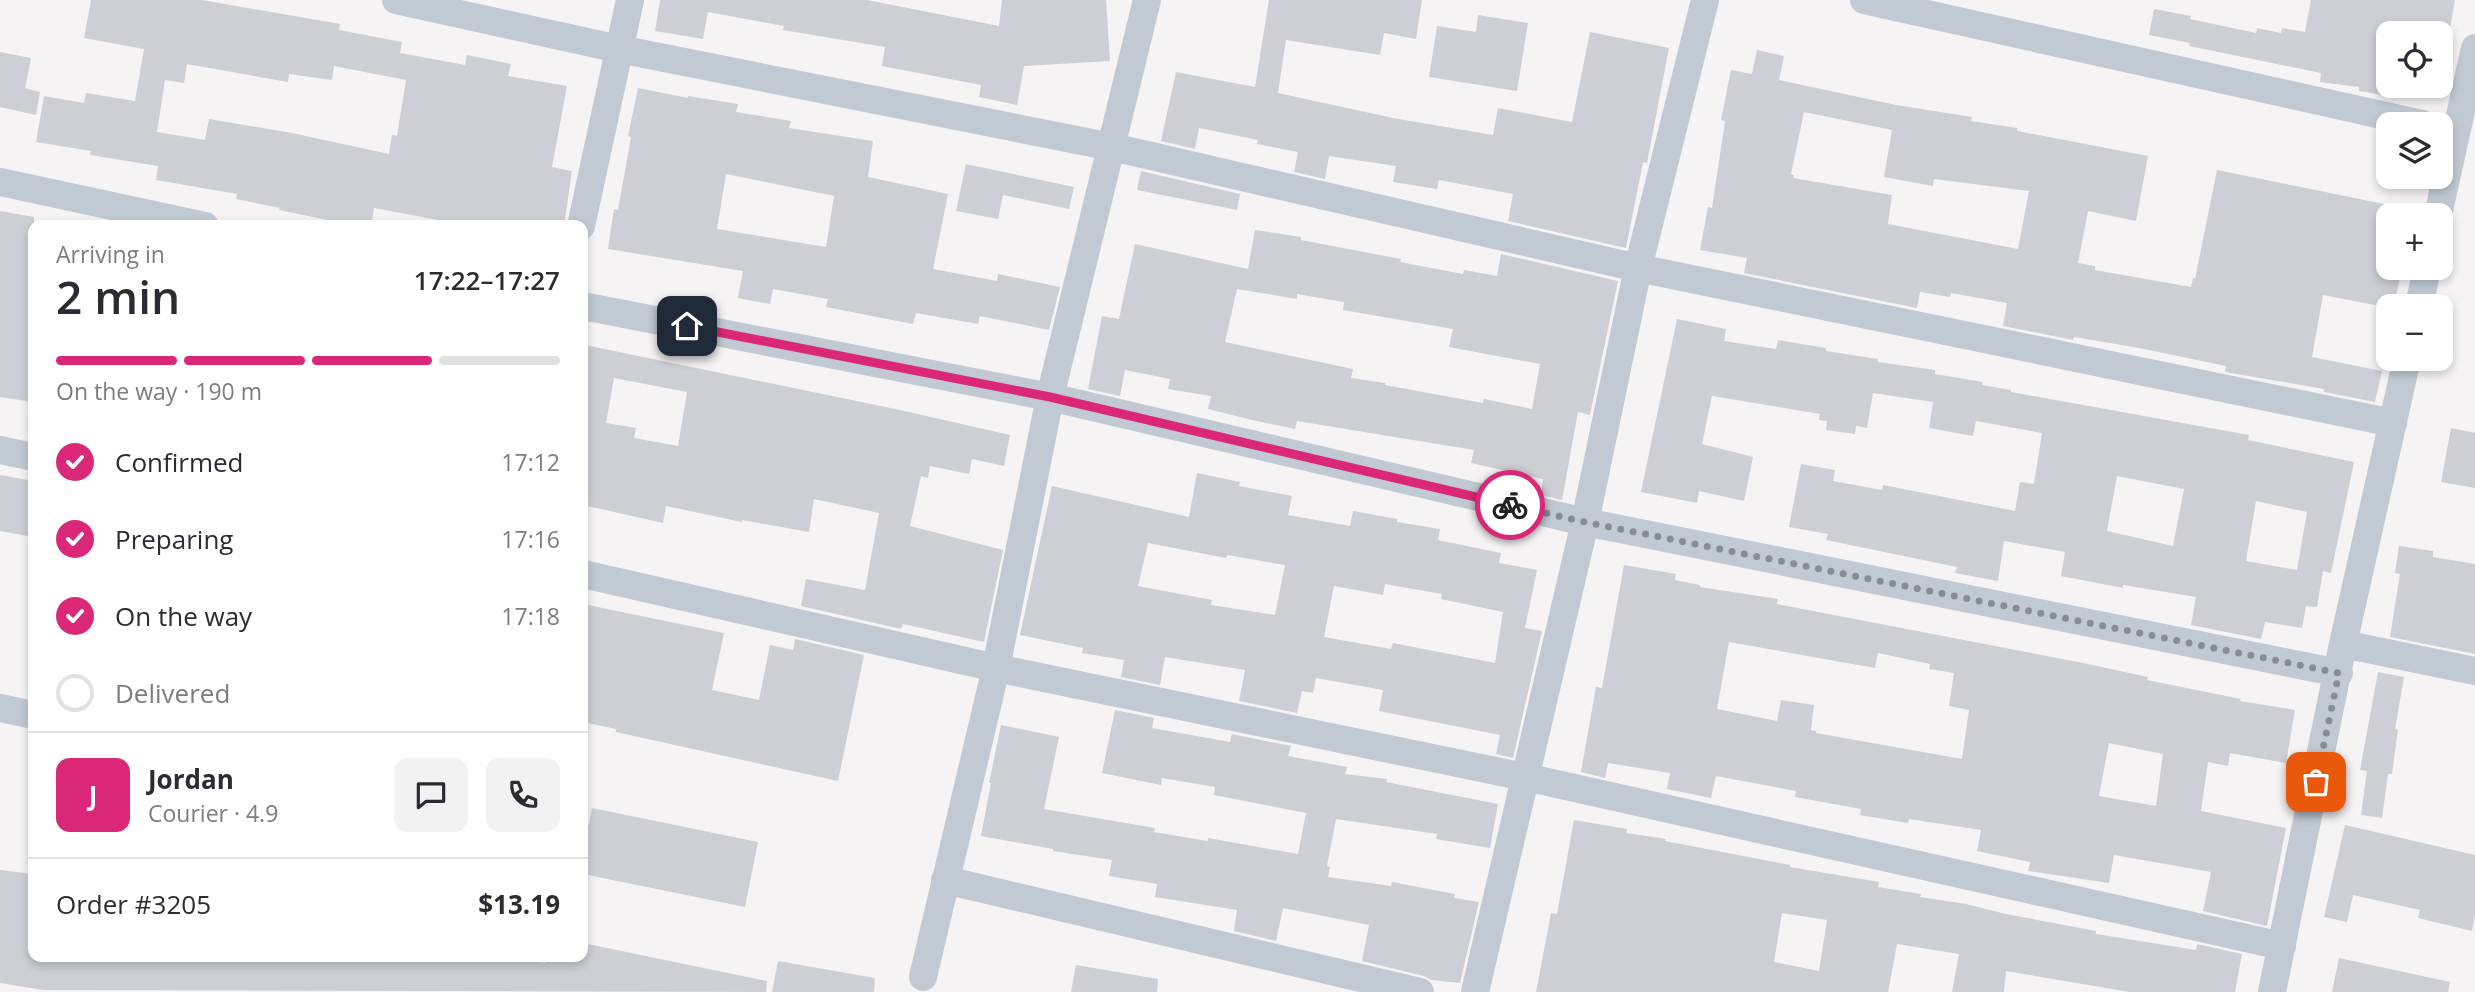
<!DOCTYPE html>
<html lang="en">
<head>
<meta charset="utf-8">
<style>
  :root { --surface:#fff; --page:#f2f2f3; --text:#2b2b33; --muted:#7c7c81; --line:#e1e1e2; --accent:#db2777 }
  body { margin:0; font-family:"Open Sans",sans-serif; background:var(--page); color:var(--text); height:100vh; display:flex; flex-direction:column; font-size:26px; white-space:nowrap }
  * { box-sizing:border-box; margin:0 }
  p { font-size:23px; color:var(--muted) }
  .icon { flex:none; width:38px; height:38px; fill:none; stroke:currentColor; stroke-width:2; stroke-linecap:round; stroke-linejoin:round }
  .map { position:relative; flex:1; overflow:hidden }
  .details { position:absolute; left:28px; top:220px; width:560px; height:742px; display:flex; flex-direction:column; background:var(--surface); border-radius:14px; box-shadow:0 4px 10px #0003 }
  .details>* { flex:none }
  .fabs { position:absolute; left:2376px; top:21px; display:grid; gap:14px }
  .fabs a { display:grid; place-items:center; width:77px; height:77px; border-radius:14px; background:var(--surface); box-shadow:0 4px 10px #0003; font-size:35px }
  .pin { position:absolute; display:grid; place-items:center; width:60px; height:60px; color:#fff; margin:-30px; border-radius:14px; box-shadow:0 4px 10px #0006 }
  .courier { position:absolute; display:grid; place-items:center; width:70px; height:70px; margin:-35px; border:5px solid #db2777; border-radius:50%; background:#fff; color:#222; box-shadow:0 2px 9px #0007 }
  .headline em { font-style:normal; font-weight:600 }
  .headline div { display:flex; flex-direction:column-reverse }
  .headline { display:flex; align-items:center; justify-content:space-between; height:119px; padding:0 28px }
  h1 { font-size:46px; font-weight:600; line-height:52px }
  .bar { display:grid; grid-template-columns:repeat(4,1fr); gap:10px 7px; align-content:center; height:84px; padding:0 28px }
  .bar i { height:9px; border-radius:5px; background:var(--line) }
  .bar .selected { background:var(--accent) }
  .bar p { grid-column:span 4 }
  .line { display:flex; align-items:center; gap:18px; padding:0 28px; border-top:2px solid var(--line) }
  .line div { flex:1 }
  .round { display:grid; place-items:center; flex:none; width:74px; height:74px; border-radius:14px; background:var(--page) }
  ol { padding:0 28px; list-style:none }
  li { display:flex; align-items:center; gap:21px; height:77px }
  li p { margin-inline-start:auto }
  li .icon { padding:7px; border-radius:50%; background:var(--accent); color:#fff; stroke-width:4 }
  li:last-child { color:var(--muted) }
  li i { width:38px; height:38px; border:4px solid var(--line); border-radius:50% }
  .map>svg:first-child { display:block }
  .building { fill:#cdcfd5; fill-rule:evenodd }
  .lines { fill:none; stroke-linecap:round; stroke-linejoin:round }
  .minor { stroke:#c1cad2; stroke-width:28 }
  .done { stroke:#868d94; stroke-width:7; stroke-dasharray:0 12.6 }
  .route { stroke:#db2777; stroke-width:9 }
</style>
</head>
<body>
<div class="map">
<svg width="2475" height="992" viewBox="0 0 2475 992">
  <rect width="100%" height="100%" fill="#f5f3f3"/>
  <path class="building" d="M 91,0 L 202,0 L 340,24 L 339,30 L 402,42 L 400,53 L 465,65 L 467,55 L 511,64 L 508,76 L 567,86 L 552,167 L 572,171 L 564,226 L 437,226 L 438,220 L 374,208 L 371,226 L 357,226 L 279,210 L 280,208 L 236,199 L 237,194 L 156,180 L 158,166 L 90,155 L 91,151 L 36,142 L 44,96 L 84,103 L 86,93 L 135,101 L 144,49 L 84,38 ZM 187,64 L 288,82 L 289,74 L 332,80 L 334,66 L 406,80 L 397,136 L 392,135 L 389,154 L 292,133 L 209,119 L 205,140 L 157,132 L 165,80 L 184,83 Z
    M 660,0 L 867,0 L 999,26 L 1002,0 L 1106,0 L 1110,61 L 1024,66 L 1017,105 L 979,97 L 981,85 L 882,66 L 885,47 L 783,30 L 784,26 L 708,12 L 703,39 L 655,31 Z
    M 1269,0 L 1422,0 L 1416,39 L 1384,33 L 1380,55 L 1286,40 L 1278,93 L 1393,118 L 1493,135 L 1498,108 L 1572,122 L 1590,32 L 1669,48 L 1647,163 L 1643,162 L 1626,248 L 1508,221 L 1513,194 L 1439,180 L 1437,189 L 1393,182 L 1396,166 L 1329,156 L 1325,179 L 1294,172 L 1298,152 L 1257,144 L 1258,140 L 1199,128 L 1195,149 L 1161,141 L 1176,72 L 1255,87 Z
    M 2311,0 L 2455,0 L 2449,33 L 2389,33 L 2389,96 L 2359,91 L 2359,87 L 2320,82 L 2321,73 L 2189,46 L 2190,43 L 2149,35 L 2154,9 L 2191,16 L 2190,19 L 2256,33 L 2257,28 L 2281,33 L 2282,28 L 2305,32 Z
    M 1478,15 L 1528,23 L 1517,91 L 1429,77 L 1437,26 L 1476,32 Z
    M 1757,50 L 1784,56 L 1779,80 L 1896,105 L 1972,117 L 1971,121 L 2017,128 L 2017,131 L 2148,156 L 2136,221 L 2088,211 L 2078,263 L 2095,266 L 2095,270 L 2191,287 L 2193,278 L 2195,279 L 2217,170 L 2389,205 L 2389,268 L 2402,268 L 2394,306 L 2380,306 L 2323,295 L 2312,357 L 2382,371 L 2375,402 L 2324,392 L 2324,389 L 2225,372 L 2226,366 L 2139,348 L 2074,337 L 2073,340 L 2003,326 L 2007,303 L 1951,293 L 1950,297 L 1920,292 L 1917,308 L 1744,273 L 1747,258 L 1700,250 L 1708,207 L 1712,208 L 1725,121 L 1721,120 L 1731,70 L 1752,74 ZM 1804,112 L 1892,130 L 1884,177 L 1933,186 L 1934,179 L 2029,191 L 2018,249 L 1888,224 L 1892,195 L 1793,178 L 1794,175 L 1791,174 Z
    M 0,52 L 31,58 L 25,88 L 40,92 L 36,115 L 0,107 Z
    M 638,88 L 688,98 L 688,96 L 738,104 L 736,112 L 791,121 L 789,128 L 873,141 L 868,177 L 948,194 L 933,269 L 997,281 L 998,274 L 1060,287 L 1049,330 L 980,316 L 978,324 L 916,313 L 913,324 L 826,307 L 828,299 L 773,289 L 770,304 L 738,298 L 743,271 L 608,249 L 614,209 L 618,210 L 631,137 L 628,136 ZM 726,174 L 834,196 L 826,247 L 717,229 Z
    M 966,164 L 1074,187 L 1069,209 L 1003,195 L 998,219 L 956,211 Z
    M 1141,171 L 1240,194 L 1237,210 L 1137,190 Z
    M 0,211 L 34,217 L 33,402 L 0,397 Z
    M 1255,230 L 1301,237 L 1301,240 L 1401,259 L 1400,262 L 1463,274 L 1464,270 L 1497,276 L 1501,254 L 1618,281 L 1590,415 L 1578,412 L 1562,500 L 1541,495 L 1543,479 L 1471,463 L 1474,450 L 1297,421 L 1295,429 L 1252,420 L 1208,409 L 1211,396 L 1168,389 L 1170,379 L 1125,370 L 1120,396 L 1088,389 L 1102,316 L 1119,319 L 1135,244 L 1248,269 ZM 1237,289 L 1297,299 L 1297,294 L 1344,302 L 1343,310 L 1453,329 L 1449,347 L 1540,364 L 1532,409 L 1484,399 L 1483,403 L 1385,385 L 1385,383 L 1351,378 L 1353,369 L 1225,342 Z
    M 1677,319 L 1726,329 L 1724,341 L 1776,349 L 1778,340 L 1826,348 L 1826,351 L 1878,359 L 1878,362 L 1935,370 L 1935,374 L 1983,382 L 1982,385 L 2011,390 L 2011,392 L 2249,435 L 2248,440 L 2354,462 L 2331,573 L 2323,571 L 2317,607 L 2306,606 L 2302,628 L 2265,622 L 2261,639 L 2191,625 L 2196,597 L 2123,585 L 2123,588 L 2061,576 L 2065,552 L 2004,541 L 1998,581 L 1955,573 L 1957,567 L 1826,540 L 1828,534 L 1789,527 L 1801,464 L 1835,470 L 1833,481 L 1882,490 L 1883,485 L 2015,511 L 2020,482 L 2034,484 L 2042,433 L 1976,421 L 1973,436 L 1929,428 L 1933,402 L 1873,393 L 1867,428 L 1856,426 L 1855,434 L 1826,430 L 1827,421 L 1819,420 L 1820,414 L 1712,396 L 1702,444 L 1753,457 L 1744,501 L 1699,491 L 1697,503 L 1641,492 ZM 2117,476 L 2184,489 L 2173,546 L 2107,531 ZM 2256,501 L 2307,512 L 2297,570 L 2246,561 Z
    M 585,345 L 900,410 L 1010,435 L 1004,466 L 972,459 L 969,474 L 930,466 L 928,478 L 921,476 L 910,526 L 1003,550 L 984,642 L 903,624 L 901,629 L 801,606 L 806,579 L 865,590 L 879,513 L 814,499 L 809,532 L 742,520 L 742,522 L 666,506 L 663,523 L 583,505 L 583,358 ZM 614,378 L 687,392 L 678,446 L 634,438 L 636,428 L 606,423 Z
    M 2451,428 L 2475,433 L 2475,488 L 2441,482 Z
    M 1197,473 L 1240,482 L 1239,486 L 1292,496 L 1288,515 L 1350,526 L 1353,511 L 1397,519 L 1397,522 L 1440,529 L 1438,540 L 1501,553 L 1499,563 L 1537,570 L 1525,628 L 1542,631 L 1513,758 L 1496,754 L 1500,735 L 1379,711 L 1383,690 L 1316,678 L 1313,693 L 1302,691 L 1297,713 L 1239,701 L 1245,670 L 1165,657 L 1160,685 L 1121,677 L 1124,660 L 1082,653 L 1083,648 L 1020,635 L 1052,486 L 1189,517 ZM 1148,543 L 1226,558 L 1227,555 L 1285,565 L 1275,615 L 1211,605 L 1212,600 L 1138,586 ZM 1385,584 L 1442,594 L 1441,599 L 1503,612 L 1495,663 L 1393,643 L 1391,649 L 1324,637 L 1334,586 L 1383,595 Z
    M 0,475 L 33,481 L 33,537 L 0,531 Z
    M 2399,546 L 2433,551 L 2433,557 L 2475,564 L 2475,654 L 2390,637 L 2400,574 L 2395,573 Z
    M 1624,565 L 1676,574 L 1675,580 L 1700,585 L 1700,587 L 1778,599 L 1777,604 L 2083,663 L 2148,677 L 2147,680 L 2241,699 L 2240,701 L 2295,710 L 2286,763 L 2230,753 L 2228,766 L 2208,762 L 2201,811 L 2286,828 L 2267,926 L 2203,911 L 2211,872 L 2114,855 L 2109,883 L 2028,871 L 2030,862 L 1977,851 L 1981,830 L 1909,819 L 1908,823 L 1860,815 L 1861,809 L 1795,797 L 1796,791 L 1716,776 L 1711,798 L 1667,789 L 1670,773 L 1608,763 L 1605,778 L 1581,772 L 1596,687 L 1602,688 ZM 1729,642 L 1875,668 L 1878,653 L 1930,664 L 1929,669 L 1954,673 L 1949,706 L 1969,710 L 1962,759 L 1816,733 L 1816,731 L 1811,730 L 1814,705 L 1781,700 L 1777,721 L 1717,709 ZM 2109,743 L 2163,754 L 2156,806 L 2099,796 Z
    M 583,604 L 724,633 L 712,690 L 759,700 L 770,645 L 793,650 L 795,639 L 864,655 L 838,781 L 616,732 L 616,729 L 583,722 Z
    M 2378,672 L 2404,677 L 2395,729 L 2398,730 L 2392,774 L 2388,774 L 2382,818 L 2361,815 L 2367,771 L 2360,770 Z
    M 1115,710 L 1154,718 L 1152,728 L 1230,742 L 1232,734 L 1291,746 L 1288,756 L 1347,767 L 1345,774 L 1387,779 L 1386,782 L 1498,804 L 1490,848 L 1436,839 L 1437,834 L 1336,819 L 1327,866 L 1330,867 L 1328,877 L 1391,886 L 1392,882 L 1455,894 L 1454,898 L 1479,902 L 1460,983 L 1431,980 L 1424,976 L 1362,961 L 1369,925 L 1283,908 L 1276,941 L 1234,931 L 1237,910 L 1155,897 L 1157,884 L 1109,876 L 1112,860 L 1053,851 L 1053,849 L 981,836 L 991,783 L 989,783 L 1001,725 L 1059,737 L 1044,809 L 1155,828 L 1154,832 L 1208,841 L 1208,838 L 1298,854 L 1306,813 L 1214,795 L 1215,787 L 1162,778 L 1161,785 L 1102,773 Z
    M 592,808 L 758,842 L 745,907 L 583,874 L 583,852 Z
    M 1574,820 L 1627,829 L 1626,833 L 1666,839 L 1665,841 L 1790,865 L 1790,867 L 1879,882 L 1878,887 L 1921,894 L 1920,897 L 1966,904 L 2006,914 L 2096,931 L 2096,934 L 2196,950 L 2197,944 L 2242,954 L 2235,992 L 2130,992 L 2006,971 L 2004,992 L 1952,992 L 1959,954 L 1897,944 L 1888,992 L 1536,992 L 1551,913 L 1557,914 ZM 1782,913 L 1827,920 L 1819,971 L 1774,962 Z
    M 2345,825 L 2475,855 L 2475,915 L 2472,931 L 2418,918 L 2420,910 L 2353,895 L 2347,922 L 2324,917 Z
    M 0,870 L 33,874 L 33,957 L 508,957 L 545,963 L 547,957 L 583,957 L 583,943 L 767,981 L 766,992 L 43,990 L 0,983 Z
    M 2339,958 L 2450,982 L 2448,992 L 2332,992 Z
    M 778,961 L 875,978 L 874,992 L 772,992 Z
    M 1076,965 L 1158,979 L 1157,992 L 1071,992 Z"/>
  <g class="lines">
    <path class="minor" d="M 396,0 L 619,49 L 1112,147 L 1638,268 L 2393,423
      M 1864,0 L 2422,124
      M 0,182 L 205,226
      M 2438,215 L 2475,48
      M 581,226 L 630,0
      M 583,306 L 1050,397 L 1585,522 L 2339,673
      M 2419,306 L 2427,268
      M 0,450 L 33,457
      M 583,574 L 996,668 L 1525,777 L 2282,946
      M 2343,644 L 2475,671
      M 0,708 L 33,715
      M 945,880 L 1420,992
      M 923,977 L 996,668 L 1050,397 L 1147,0
      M 1475,992 L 1585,522 L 1638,268 L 1705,0
      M 2272,992 L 2343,644 L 2407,359"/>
  </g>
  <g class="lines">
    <path class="done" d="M 1510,505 L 1585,522 L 2339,673 L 2316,782"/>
    <path class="route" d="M 687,326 L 1050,397 L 1510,505"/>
  </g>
</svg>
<div class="fabs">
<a><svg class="icon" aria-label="locate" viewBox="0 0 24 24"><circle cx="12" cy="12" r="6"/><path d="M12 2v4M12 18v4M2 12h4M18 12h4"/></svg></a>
<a><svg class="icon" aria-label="layers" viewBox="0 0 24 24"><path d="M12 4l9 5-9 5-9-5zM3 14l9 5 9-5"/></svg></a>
<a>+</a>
<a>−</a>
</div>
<div class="pin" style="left:2316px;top:782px;background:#ea580c"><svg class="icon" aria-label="bag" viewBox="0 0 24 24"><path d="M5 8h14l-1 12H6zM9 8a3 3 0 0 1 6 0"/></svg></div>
<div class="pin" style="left:687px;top:326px;background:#1f2937"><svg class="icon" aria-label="home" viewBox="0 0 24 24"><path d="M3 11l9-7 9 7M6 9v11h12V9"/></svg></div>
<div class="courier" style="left:1510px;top:505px"><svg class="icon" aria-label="bike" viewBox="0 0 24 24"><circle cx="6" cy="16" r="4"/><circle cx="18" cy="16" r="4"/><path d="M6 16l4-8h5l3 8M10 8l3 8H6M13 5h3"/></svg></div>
<section class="details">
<div class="headline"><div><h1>2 min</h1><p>Arriving in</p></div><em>17:22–17:27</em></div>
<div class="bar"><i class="selected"></i><i class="selected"></i><i class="selected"></i><i></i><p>On the way · 190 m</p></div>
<ol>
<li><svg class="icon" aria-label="check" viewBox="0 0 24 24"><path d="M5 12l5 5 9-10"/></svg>Confirmed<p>17:12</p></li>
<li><svg class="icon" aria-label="check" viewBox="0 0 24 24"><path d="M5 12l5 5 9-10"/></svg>Preparing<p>17:16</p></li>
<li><svg class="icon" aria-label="check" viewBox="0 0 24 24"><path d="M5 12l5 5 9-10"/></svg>On the way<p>17:18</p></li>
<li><i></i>Delivered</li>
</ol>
<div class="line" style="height:126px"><b class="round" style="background:var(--accent);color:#fff">J</b><div><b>Jordan</b><p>Courier · 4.9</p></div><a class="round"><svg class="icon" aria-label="chat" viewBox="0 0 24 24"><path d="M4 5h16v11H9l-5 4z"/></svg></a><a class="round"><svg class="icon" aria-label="phone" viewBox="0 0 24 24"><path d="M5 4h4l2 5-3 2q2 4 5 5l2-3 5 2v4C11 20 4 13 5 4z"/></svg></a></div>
<div class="line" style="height:91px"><div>Order #3205</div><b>$13.19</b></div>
</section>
</div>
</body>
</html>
